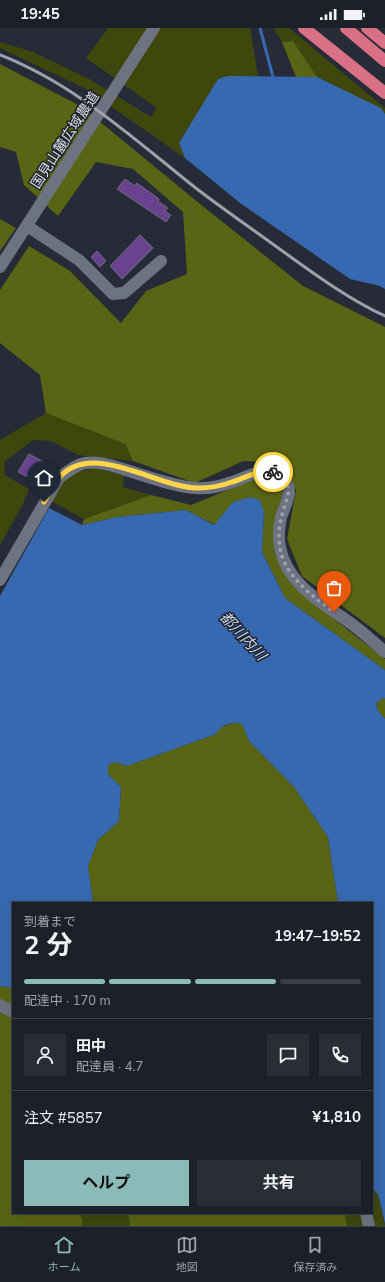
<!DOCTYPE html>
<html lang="ja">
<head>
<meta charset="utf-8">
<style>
  :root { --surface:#1c2029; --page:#292d35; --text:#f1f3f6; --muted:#a0a3a8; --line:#3a3e46; --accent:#8bbbb9 }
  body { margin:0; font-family:"Nunito Sans","Noto Sans JP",sans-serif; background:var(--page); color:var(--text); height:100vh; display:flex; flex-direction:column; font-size:15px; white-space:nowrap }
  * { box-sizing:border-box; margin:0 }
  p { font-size:13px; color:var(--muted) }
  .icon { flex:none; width:22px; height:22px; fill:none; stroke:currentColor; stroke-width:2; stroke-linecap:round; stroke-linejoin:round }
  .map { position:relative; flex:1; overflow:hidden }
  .drawer { position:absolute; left:12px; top:874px; width:361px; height:312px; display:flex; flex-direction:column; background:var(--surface); border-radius:0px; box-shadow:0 4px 16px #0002,0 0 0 1px var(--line) }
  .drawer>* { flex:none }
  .pin { position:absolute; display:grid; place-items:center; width:34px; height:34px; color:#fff; margin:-41px -17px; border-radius:50% 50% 50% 0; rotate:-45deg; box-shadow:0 0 4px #0007 }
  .pin .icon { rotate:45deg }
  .courier { position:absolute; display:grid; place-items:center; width:40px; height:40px; margin:-20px; border:3px solid #ffd54a; border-radius:50%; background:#fff; color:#222; box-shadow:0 1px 5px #0007 }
  .overview em { font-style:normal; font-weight:700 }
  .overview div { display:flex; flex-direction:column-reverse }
  .overview { display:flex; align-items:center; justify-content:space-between; height:68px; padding:0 12px }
  h1 { font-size:26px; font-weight:700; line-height:30px }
  .bar { display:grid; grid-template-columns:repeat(4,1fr); gap:6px 4px; align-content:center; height:48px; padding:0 12px }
  .bar i { height:5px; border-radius:3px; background:var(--line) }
  .bar .selected { background:var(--accent) }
  .bar p { grid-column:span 4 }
  .line { display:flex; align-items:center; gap:10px; padding:0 12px; border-top:1px solid var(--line) }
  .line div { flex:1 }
  .round { display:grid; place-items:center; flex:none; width:42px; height:42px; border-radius:0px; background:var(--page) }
  .action { display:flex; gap:8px; margin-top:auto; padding:8px 12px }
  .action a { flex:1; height:46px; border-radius:0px; background:var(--accent); color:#111; font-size:16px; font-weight:700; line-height:46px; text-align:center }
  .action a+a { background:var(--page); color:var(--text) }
  .status { display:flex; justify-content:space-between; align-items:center; height:28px; padding:0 20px; background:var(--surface); direction:ltr }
  .status svg { height:11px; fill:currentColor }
  .tabs { display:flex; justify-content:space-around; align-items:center; height:56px; border-top:1px solid var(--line); background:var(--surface); font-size:11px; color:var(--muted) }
  .tabs a { display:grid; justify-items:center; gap:2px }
  .tabs .selected { color:var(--accent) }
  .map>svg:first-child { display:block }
  .green { fill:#40470d }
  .forest { fill:#5a6415 }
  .water { fill:#3769b0 }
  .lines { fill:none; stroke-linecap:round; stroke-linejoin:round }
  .stream { stroke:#3769b0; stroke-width:3 }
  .building { fill:#6a4390; stroke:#706a77 }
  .minor { stroke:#6d7381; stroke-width:12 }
  .highway { stroke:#da7085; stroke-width:12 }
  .rail { stroke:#9ea1ab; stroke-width:3 }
  .done { stroke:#9ea1ab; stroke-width:4; stroke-dasharray:0 7.2 }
  .route { stroke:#ffd54a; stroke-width:5 }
  .labels { text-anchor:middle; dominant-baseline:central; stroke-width:3; stroke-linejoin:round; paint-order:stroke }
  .street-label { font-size:14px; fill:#dee1e9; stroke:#1c212c }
  .water-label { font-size:15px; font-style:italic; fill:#cddbef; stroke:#1c212c }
</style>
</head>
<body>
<div class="status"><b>19:45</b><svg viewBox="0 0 49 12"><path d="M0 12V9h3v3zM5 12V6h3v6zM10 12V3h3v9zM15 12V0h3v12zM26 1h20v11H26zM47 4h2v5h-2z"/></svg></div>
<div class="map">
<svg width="385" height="1198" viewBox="0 0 385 1198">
  <rect width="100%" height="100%" fill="#262b37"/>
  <path class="green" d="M 108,0 L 250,0 L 258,48 L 229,48 L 179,115 L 185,130 L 86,61 L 0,20 L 0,14 L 33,24 L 89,51 L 151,89 L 157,80 L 86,30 Z
    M 274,0 L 289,0 L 385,80 L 385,86 L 380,80 L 317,49 L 293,13 L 282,14 Z
    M 46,385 L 125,416 L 133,433 L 78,427 L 51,413 L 33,412 L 4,434 L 5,447 L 29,461 L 22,478 L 0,517 L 0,412 Z
    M 93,440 L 124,447 L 123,459 L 151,467 L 84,491 L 51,473 L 68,447 Z
    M 372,1160 L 378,1166 L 385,1198 L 347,1198 L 345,1185 L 372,1185 Z
    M 78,1185 L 128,1185 L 130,1198 L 82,1198 L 82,1190 Z"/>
  <path class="forest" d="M 293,13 L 317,49 L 296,49 L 282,14 Z
    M 0,36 L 82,79 L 205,180 L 303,258 L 385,299 L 385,610 L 302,548 L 287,511 L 296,462 L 276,434 L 243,433 L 195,455 L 133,433 L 125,416 L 46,385 L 40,347 L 0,315 L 0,262 L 29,218 L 70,243 L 121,295 L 146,263 L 187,246 L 183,184 L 133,141 L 96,134 L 58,188 L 24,157 L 16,124 L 0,119 Z
    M 0,191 L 16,200 L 0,223 Z
    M 257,450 L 276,453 L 283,465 L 274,498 L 275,527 L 302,566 L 385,631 L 385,642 L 285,570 L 262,524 L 264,484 L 233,474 L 215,497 L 186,482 L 117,489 L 82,497 L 84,491 L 151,467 L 191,477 Z
    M 383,670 L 385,671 L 385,691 L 378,683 L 376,675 Z
    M 235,694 L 242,696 L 249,713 L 294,759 L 328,809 L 338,875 L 93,875 L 88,838 L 98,812 L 119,793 L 121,759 L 108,746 L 108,737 L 115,734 L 127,738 L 216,706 L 219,700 Z
    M 0,958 L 13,960 L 13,1185 L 78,1185 L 82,1190 L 82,1198 L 0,1198 Z
    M 128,1185 L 345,1185 L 347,1198 L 130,1198 Z"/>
  <path class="water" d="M 228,48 L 317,49 L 381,80 L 385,86 L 385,261 L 380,258 L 350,251 L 240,175 L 185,130 L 179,115 L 218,51 Z
    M 251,469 L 260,472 L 264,484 L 262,524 L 285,570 L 385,642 L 385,671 L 383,670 L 376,675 L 378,683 L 385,691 L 385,1196 L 378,1166 L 372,1160 L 372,875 L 338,875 L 328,809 L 294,759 L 249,713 L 242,696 C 232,693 221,697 216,706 L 127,738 L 115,734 L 108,737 L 108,746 L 121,759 L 119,793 L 98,812 L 88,838 L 93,875 L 13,875 L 13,960 L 0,958 L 0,568 L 49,480 L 82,497 L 117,489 L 186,482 L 214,497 L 233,474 Z"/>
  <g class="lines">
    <path class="stream" d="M 260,0 L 273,49 L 276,52"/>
  </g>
  <path class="building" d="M 125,151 L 135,158 L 137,155 L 159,171 L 158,173 L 168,180 L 165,183 L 171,187 L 166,194 L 117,161 Z
    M 140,207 L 153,220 L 122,251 L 110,238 Z
    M 97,223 L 106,233 L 100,239 L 91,229 Z
    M 29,426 L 46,435 L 35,453 L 18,444 Z"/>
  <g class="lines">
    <path class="minor" d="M 27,198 L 79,232 L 113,266 L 124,265 L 161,233
      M 0,239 L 154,0
      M 0,552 L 59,450 C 67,444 75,437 85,435 C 97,433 109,437 120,440 C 142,447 175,459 196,460 C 208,461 221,458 232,454 C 248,449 271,433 285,452 C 294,463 285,478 281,489 C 279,499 278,510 280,519 C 287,559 329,578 357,600 C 367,608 376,616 385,624
      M 0,977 L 13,984
      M 366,1185 L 369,1198"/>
    <path class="highway" d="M 304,0 L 385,65
      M 346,0 L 385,33
      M 367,0 L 385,15"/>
    <path class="rail" d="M 0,27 C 75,56 135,112 197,161 C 227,184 258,205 288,227 C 317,248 352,273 385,288"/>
  </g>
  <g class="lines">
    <path class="done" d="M 273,444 C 299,454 285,472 281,491 C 278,504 278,519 283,531 C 293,554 314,569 334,584"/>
    <path class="route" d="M 44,474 C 49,466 53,457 59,450 C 92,411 158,461 199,460 C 210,460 221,458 232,454 C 246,450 258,441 273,444"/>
  </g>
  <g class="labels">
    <g class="street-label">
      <text transform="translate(65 112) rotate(-57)">国見山麓広域農道</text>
    </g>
    <g class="water-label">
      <text transform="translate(243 608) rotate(47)">都川内川</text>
    </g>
  </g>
</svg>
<div class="pin" style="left:334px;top:584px;background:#ea580c"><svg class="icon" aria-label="bag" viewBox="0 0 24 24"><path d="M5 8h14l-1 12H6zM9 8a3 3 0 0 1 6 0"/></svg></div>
<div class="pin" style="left:44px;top:474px;background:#1f2937"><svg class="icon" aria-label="home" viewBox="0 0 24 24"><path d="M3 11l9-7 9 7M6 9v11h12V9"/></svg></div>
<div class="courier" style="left:273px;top:444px"><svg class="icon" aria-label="bike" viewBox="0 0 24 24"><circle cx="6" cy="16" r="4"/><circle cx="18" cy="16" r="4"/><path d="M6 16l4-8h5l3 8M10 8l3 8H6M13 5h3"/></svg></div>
<section class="drawer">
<div class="overview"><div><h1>2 分</h1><p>到着まで</p></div><em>19:47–19:52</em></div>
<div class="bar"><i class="selected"></i><i class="selected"></i><i class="selected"></i><i></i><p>配達中 · 170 m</p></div>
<div class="line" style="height:72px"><a class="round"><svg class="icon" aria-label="person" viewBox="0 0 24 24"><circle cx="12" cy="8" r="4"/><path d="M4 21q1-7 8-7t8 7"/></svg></a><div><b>田中</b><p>配達員 · 4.7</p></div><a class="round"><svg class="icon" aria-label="chat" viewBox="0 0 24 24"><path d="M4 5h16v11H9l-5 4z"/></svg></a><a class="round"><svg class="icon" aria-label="phone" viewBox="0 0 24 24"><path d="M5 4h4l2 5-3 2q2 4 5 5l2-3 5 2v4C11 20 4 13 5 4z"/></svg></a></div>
<div class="line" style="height:52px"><div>注文 #5857</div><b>¥1,810</b></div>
<div class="action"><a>ヘルプ</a><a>共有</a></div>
</section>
</div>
<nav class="tabs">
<a class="selected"><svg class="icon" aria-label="home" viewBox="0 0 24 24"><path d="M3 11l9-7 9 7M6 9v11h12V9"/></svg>ホーム</a>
<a><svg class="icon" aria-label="map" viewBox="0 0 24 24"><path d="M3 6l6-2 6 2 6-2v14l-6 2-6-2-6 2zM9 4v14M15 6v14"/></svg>地図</a>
<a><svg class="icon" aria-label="saved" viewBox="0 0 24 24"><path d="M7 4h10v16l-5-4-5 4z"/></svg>保存済み</a>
</nav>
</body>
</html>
